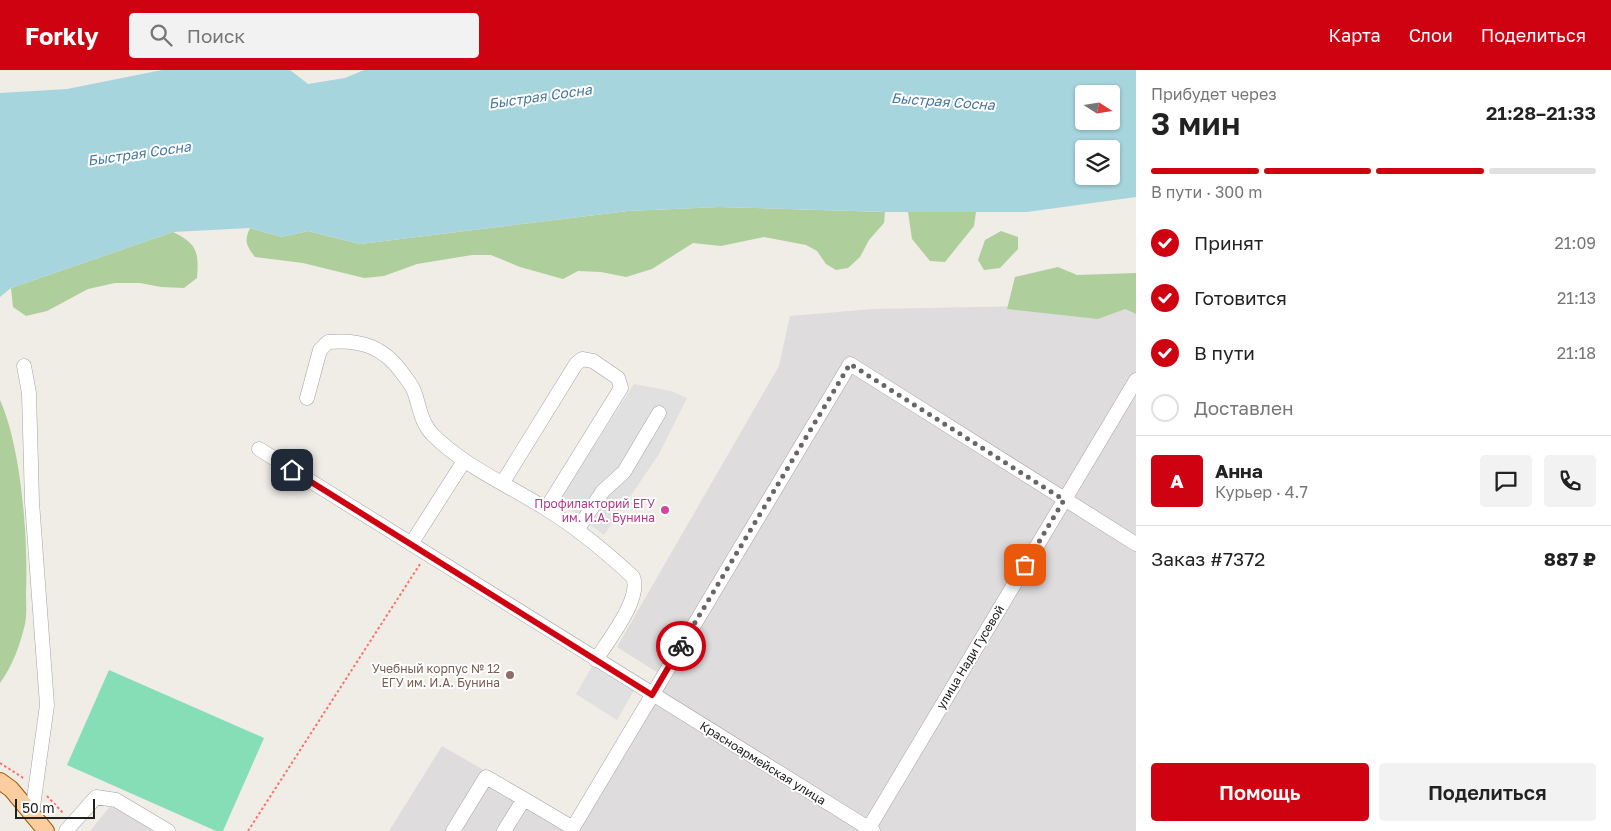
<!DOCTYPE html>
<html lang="ru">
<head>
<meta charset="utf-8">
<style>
  :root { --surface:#fff; --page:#f2f2f2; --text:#222; --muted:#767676; --line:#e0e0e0; --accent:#ce0210 }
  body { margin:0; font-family:"Golos Text",sans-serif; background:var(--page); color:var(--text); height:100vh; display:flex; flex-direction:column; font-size:19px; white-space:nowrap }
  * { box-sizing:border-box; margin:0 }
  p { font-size:16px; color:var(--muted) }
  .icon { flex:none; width:28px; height:28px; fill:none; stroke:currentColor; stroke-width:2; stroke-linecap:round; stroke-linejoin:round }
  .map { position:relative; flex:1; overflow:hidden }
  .side { display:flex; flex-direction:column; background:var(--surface); width:475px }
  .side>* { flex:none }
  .needle { width:32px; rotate:102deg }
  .fabs { position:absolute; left:1075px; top:15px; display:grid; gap:10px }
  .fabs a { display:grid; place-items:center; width:45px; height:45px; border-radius:5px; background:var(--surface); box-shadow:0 1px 4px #0004; font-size:25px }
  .scale { position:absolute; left:15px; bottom:12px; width:80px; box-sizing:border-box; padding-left:5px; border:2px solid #202020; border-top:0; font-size:14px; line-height:18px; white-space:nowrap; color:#202020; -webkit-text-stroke:4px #fff; paint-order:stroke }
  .pin { position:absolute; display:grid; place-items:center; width:42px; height:42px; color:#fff; margin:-21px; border-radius:10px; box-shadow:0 2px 8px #0006 }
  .courier { position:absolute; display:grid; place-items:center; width:50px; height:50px; margin:-25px; border:4px solid #ce0210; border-radius:50%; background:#fff; color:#222; box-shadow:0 1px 6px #0007 }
  .summary em { font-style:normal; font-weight:600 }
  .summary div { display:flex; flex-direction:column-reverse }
  .summary { display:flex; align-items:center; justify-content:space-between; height:85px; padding:0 15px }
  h1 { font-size:32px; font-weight:600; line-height:38px }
  .bar { display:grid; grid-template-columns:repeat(4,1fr); gap:8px 5px; align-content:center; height:60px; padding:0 15px }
  .bar i { height:6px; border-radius:4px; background:var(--line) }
  .bar .current { background:var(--accent) }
  .bar p { grid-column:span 4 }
  .line { display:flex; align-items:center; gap:12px; padding:0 15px; border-top:1px solid var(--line) }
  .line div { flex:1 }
  .round { display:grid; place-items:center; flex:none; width:52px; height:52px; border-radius:5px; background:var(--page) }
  ol { padding:0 15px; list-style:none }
  li { display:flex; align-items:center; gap:15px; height:55px }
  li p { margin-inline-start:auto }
  li .icon { padding:5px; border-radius:50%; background:var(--accent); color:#fff; stroke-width:4 }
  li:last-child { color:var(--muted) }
  li i { width:28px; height:28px; border:2px solid var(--line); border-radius:50% }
  .primary-button { display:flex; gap:10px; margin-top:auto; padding:10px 15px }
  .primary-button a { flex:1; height:58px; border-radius:5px; background:var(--accent); color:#fff; font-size:20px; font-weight:600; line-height:58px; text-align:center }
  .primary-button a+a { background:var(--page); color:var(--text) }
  header { display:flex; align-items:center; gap:30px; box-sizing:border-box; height:70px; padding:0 25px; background:var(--accent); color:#fff }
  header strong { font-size:24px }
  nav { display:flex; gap:28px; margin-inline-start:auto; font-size:18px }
  .search { width:350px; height:45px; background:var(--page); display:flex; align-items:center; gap:12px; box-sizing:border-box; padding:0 18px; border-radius:5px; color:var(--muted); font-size:19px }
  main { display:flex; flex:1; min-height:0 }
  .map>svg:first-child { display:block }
  .residential { fill:#dedcdd }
  .forest { fill:#aecf9b }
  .pitch { fill:#85deb5 }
  .parking { fill:#e0e0e0 }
  .water { fill:#a7d5dd; fill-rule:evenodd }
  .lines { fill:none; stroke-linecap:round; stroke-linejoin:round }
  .minor-casing { stroke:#a4a4a4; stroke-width:15 }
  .major-casing { stroke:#9a5d01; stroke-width:18 }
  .path { stroke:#f9736e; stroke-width:2; stroke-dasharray:2.5 2.5; stroke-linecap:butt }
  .minor { stroke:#fff; stroke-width:14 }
  .major { stroke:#fbcda0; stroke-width:16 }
  .done { stroke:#696765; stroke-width:5; stroke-dasharray:0 9 }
  .route { stroke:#ce0210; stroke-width:6 }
  .hotel-dot { fill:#d1479c; stroke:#fff; stroke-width:2 }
  .education-dot { fill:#8d6e63; stroke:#fff; stroke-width:2 }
  .labels { text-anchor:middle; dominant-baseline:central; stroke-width:4; stroke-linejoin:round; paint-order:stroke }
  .hotel-label { font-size:12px; fill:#b23c85; stroke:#fff; text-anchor:end }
  .street-label { font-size:12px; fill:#202020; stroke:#fff }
  .education-label { font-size:12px; fill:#785e54; stroke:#fff; text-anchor:end }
  .water-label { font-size:14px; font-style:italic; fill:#46789f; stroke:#fff }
</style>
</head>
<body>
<header>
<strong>Forkly</strong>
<div class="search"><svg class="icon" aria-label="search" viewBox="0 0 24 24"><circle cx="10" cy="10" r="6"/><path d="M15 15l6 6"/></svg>Поиск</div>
<nav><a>Карта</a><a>Слои</a><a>Поделиться</a></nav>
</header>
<main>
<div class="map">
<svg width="1136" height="761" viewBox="0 0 1136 761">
  <rect width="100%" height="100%" fill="#f0ece6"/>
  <path class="residential" d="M 1136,234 L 1136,761 L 389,761 L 442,676 L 575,753 L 663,606 L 617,577 L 779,296 L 790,246 L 874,239 Z
    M 112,734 L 158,761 L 90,761 Z"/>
  <path class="forest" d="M 719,137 L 885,142 L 884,153 L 869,170 L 860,187 L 848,198 L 836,200 L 826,194 L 817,181 L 806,175 L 764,167 L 721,176 L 693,173 L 652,199 L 626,207 L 601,202 L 578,201 L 563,209 L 520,197 L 491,185 L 472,185 L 417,194 L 384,206 L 364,208 L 303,193 L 255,187 C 246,175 244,171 250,158 L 282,167 L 308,161 L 360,174 L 628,141 Z
    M 908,142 L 976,142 L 974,156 L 945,192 L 930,191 L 912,169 Z
    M 1001,161 L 1018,167 L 1018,179 L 1000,198 L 984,200 L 978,190 L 985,170 Z
    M 173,162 C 197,174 199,181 197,208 L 184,218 L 161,217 L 140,213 L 115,213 L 88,219 L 47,241 L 26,246 L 13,237 L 11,218 Z
    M 1058,197 L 1077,205 L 1136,203 L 1136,244 L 1125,239 L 1098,249 L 1007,239 L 1015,207 Z
    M 0,330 C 22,380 28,469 26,523 C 26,533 27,544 25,554 C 20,575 13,595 0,613 Z"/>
  <path class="pitch" d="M 109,600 L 264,668 L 223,761 L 216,761 L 67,695 Z"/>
  <path class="parking" d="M 634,314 L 671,321 L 687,328 L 659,384 L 604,465 L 559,431 Z
    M 596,590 L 637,615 L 617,650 L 576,624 Z"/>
  <path class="water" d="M 162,0 L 290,0 L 308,14 L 345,8 L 364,0 L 1136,0 L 1136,127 L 1027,142 L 885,142 L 719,137 L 628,141 L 360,174 L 308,161 L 282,167 L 250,158 L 173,162 L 11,218 L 0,227 L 0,23 L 67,19 ZM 1084,24 L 1111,24 L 1111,51 L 1084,51 ZM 1084,79 L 1111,79 L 1111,106 L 1084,106 Z"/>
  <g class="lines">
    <defs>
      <path id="minor" d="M 24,296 L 29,323 L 32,432 L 47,635 L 32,744
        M 307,328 L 320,280 L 328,272 C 361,269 384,277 403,304 C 407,310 413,316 415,324 C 420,338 421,353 433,365 C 464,396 506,414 543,437 C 576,457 605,481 633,507 C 642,529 608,570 596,590
        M 259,379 L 873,761
        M 503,412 L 576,294 L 582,289 L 593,291 L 618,308 L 621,318 L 546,439
        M 577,460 L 603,421 L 624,402 L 659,343
        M 411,474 L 464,391
        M 66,761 L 96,727 L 116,730 L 168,761
        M 453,761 L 486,707 L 524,729
        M 504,761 L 524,729 L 573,758
        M 571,761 L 850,294 L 1136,474
        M 867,761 L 1136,310"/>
      <path id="major" d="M 0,711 L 11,719 L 46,761"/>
    </defs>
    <use href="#minor" class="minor-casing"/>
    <use href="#major" class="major-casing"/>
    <path class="path" d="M 0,693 L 25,709
      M 47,726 L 64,744
      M 248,761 L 420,494"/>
    <use href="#minor" class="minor"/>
    <use href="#major" class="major"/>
  </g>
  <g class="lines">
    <path class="done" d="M 681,576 L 850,294 L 1064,430 L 1025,495"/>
    <path class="route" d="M 292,400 L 652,625 L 681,576"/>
  </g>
  <circle class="hotel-dot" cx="665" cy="440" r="5"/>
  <circle class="education-dot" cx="510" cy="605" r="5"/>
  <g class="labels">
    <g class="hotel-label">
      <text x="655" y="433">Профилакторий ЕГУ<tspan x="655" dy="14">им. И.А. Бунина</tspan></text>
    </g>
    <g class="street-label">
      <text transform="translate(970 587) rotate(-59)">улица Нади Гусевой</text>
      <text transform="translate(763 693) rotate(32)">Красноармейская улица</text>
    </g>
    <g class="education-label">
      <text x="500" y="598">Учебный корпус № 12<tspan x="500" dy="14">ЕГУ им. И.А. Бунина</tspan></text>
    </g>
    <g class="water-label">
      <text transform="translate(540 26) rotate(-8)">Быстрая Сосна</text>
      <text transform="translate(943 31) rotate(4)">Быстрая Сосна</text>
      <text transform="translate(139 83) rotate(-8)">Быстрая Сосна</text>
    </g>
  </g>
</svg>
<div class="fabs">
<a><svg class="needle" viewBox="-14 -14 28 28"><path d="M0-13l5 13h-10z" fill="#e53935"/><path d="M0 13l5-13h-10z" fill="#767676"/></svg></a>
<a><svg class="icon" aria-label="layers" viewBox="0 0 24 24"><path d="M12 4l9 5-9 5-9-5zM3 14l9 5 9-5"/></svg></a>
</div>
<div class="scale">50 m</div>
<div class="pin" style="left:1025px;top:495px;background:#ea580c"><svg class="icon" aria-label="bag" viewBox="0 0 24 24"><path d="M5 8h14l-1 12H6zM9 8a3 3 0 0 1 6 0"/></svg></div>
<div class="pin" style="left:292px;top:400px;background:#1f2937"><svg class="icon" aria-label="home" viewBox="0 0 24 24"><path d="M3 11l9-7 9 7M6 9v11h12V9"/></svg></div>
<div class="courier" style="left:681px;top:576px"><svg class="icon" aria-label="bike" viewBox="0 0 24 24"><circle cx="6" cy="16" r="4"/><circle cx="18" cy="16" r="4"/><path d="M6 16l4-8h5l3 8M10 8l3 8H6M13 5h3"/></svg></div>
</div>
<section class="side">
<div class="summary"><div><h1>3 мин</h1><p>Прибудет через</p></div><em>21:28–21:33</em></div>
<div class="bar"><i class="current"></i><i class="current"></i><i class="current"></i><i></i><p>В пути · 300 m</p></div>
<ol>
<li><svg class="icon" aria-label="check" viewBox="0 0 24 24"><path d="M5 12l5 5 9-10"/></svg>Принят<p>21:09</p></li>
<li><svg class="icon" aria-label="check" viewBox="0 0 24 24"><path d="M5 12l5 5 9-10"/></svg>Готовится<p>21:13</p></li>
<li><svg class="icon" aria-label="check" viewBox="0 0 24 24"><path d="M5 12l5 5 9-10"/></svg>В пути<p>21:18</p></li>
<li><i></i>Доставлен</li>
</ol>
<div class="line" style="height:90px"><b class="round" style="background:var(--accent);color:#fff">А</b><div><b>Анна</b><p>Курьер · 4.7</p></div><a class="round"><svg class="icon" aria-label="chat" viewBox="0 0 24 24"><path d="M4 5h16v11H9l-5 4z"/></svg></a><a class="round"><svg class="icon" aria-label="phone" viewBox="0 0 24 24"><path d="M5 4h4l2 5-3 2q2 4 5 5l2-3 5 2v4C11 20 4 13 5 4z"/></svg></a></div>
<div class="line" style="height:65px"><div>Заказ #7372</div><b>887 ₽</b></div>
<div class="primary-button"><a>Помощь</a><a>Поделиться</a></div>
</section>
</main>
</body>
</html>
